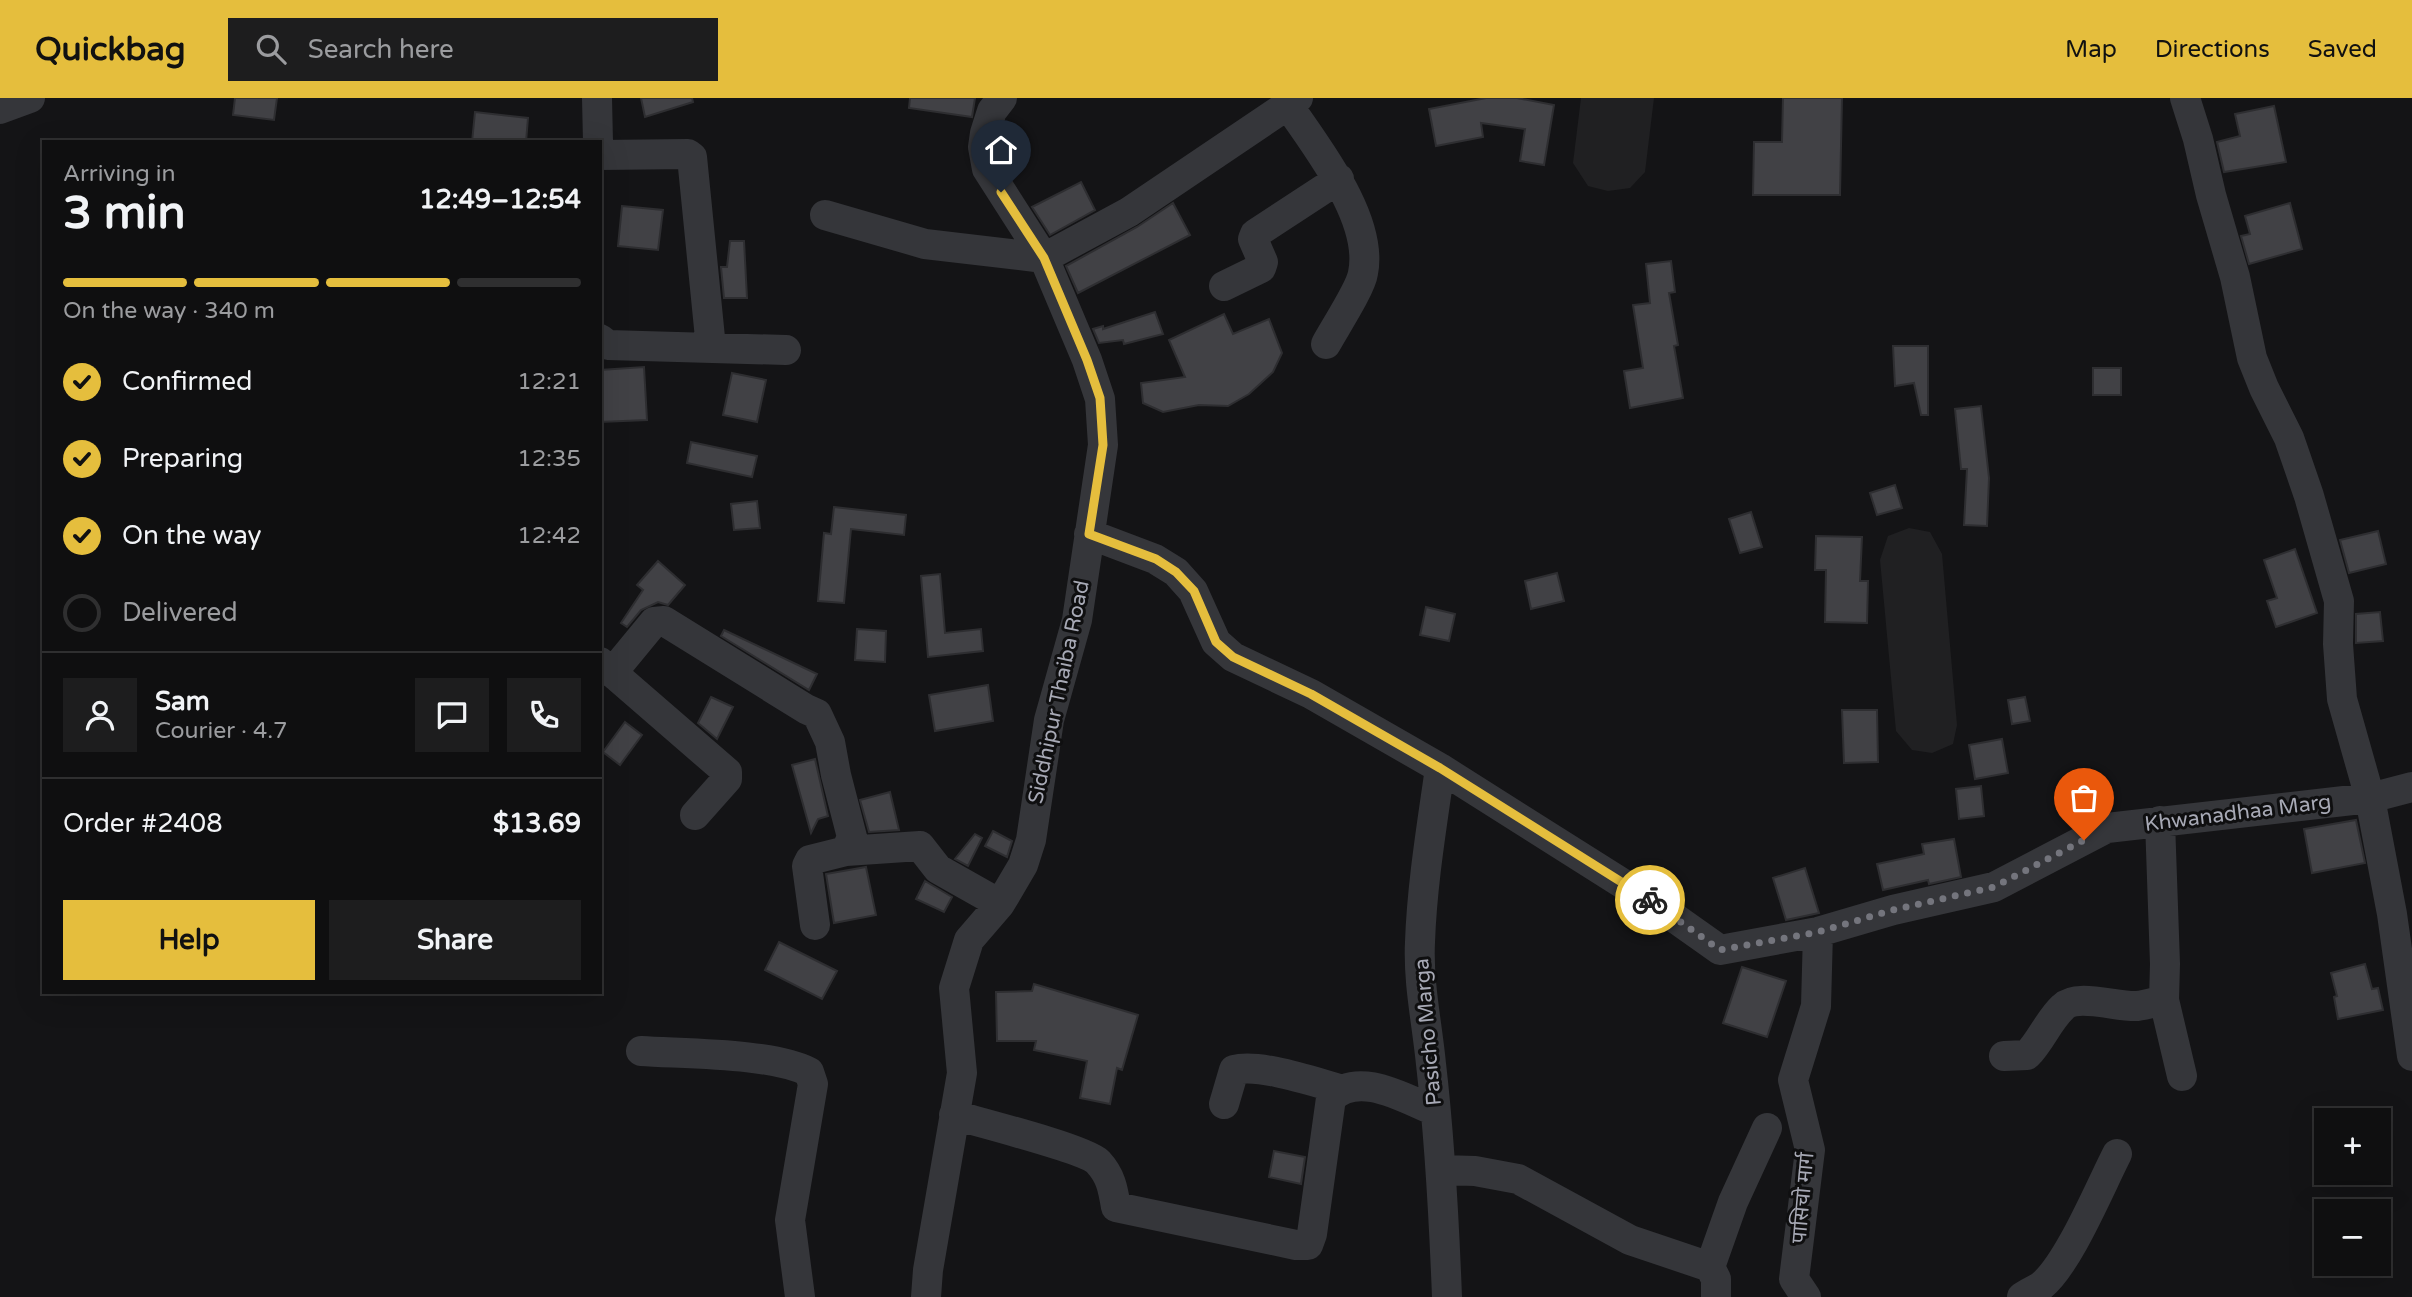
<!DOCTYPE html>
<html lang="en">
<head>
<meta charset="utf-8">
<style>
  :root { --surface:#0f0f10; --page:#1d1d1e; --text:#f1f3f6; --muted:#9b9c9f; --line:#2f2f30; --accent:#e5be3d }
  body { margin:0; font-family:"Varela Round","Noto Sans Devanagari",sans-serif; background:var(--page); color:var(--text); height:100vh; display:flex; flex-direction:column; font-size:26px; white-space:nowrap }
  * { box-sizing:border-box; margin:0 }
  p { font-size:23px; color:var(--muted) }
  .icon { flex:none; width:38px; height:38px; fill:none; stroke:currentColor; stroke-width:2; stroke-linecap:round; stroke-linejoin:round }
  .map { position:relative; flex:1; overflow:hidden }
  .panel { position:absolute; left:42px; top:42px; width:560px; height:854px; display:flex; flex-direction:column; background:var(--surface); border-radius:0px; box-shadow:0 7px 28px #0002,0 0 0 2px var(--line) }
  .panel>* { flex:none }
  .buttons { position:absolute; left:2314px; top:1010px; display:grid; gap:14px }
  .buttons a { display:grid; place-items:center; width:77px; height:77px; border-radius:0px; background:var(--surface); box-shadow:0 7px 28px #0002,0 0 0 2px var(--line); font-size:35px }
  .pin { position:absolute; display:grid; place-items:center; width:60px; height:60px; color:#fff; margin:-72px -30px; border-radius:50% 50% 50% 0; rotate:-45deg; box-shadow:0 0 7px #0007 }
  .pin .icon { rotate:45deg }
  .courier { position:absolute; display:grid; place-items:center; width:70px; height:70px; margin:-35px; border:5px solid #e5be3d; border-radius:50%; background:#fff; color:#222; box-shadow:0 2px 9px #0007 }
  .headline em { font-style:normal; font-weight:800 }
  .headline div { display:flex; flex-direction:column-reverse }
  .headline { display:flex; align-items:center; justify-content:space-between; height:119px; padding:0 21px }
  h1 { font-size:46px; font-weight:800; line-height:52px }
  .bar { display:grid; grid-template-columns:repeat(4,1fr); gap:10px 7px; align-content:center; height:84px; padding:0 21px }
  .bar i { height:9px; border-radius:5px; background:var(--line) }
  .bar .current { background:var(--accent) }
  .bar p { grid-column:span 4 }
  .line { display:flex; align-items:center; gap:18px; padding:0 21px; border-top:2px solid var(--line) }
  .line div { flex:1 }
  .round { display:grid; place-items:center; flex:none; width:74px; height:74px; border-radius:0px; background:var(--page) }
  ol { padding:0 21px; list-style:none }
  li { display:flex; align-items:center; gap:21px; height:77px }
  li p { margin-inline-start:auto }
  li .icon { padding:7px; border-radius:50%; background:var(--accent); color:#111; stroke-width:4 }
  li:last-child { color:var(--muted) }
  li i { width:38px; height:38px; border:4px solid var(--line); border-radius:50% }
  .action { display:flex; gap:14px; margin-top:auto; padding:14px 21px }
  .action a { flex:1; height:80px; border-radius:0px; background:var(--accent); color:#111; font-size:28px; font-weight:800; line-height:80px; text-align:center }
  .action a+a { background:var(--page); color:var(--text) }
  header { display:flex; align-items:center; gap:42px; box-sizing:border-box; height:98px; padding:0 35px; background:var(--accent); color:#111 }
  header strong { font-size:33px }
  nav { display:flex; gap:38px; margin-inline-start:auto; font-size:24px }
  .search { width:490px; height:63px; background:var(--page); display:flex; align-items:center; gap:18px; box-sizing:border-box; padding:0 24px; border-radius:0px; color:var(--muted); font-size:26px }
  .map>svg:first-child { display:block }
  .built { fill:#202022 }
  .building { fill:#414145; stroke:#2e2e31; stroke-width:2 }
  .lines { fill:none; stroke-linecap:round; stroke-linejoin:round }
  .minor { stroke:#35363a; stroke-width:30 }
  .done { stroke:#74757d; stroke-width:7; stroke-dasharray:0 12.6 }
  .route { stroke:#e5be3d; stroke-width:9 }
  .labels { text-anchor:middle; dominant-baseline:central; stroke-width:6; stroke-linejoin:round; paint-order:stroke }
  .street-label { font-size:21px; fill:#a7a9b5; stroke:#0f0f10 }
</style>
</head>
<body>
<header>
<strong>Quickbag</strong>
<div class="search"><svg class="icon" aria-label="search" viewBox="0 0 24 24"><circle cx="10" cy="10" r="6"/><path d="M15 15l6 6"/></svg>Search here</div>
<nav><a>Map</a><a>Directions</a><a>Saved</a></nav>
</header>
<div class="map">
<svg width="2412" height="1199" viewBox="0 0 2412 1199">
  <rect width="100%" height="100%" fill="#141416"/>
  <path class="built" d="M 1581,0 L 1654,0 L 1645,74 L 1630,90 L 1608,93 L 1588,88 L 1573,65 Z
    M 1909,430 L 1930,434 L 1942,456 L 1957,627 L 1953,646 L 1932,655 L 1912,652 L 1896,633 L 1880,462 L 1888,438 Z"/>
  <path class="building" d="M 235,0 L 277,0 L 274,22 L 233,17 Z
    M 641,0 L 692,0 L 693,4 L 645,19 Z
    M 910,0 L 975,0 L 972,19 L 909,10 Z
    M 1486,0 L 1517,0 L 1554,7 L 1544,67 L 1520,63 L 1525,31 L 1481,25 L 1483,39 L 1436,48 L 1429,11 Z
    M 1783,0 L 1842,0 L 1840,97 L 1753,97 L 1754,44 L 1782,44 Z
    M 2274,8 L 2286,64 L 2224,74 L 2217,44 L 2240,38 L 2235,16 Z
    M 475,14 L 528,20 L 526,44 L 472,44 Z
    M 1081,84 L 1095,112 L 1050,137 L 1032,109 Z
    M 1173,105 L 1190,137 L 1078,195 L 1066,168 L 1137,129 Z
    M 2290,105 L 2302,151 L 2249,166 L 2241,138 L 2250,136 L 2245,118 Z
    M 622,108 L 663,112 L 658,152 L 618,148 Z
    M 730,143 L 744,143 L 747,200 L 724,200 L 721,169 L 727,169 Z
    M 1671,163 L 1675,194 L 1669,195 L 1678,247 L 1674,248 L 1683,300 L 1630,310 L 1624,273 L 1643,270 L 1633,207 L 1650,205 L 1646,166 Z
    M 1155,214 L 1163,236 L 1124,246 L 1123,242 L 1099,245 L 1093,231 L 1103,228 L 1103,231 Z
    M 1224,216 L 1233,236 L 1269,221 L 1282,255 L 1273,274 L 1249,296 L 1228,308 L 1199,307 L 1163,314 L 1143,305 L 1141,285 L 1185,279 L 1169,242 Z
    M 1893,248 L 1928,248 L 1928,317 L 1921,317 L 1914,285 L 1895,288 Z
    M 644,269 L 647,322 L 600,324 L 600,272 Z
    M 2093,270 L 2121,270 L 2121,297 L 2093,297 Z
    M 732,275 L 766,282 L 757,324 L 723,317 Z
    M 1981,308 L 1989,380 L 1987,428 L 1964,427 L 1967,371 L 1961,371 L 1955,311 Z
    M 691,344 L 757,358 L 752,379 L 687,365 Z
    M 1895,387 L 1902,410 L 1877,417 L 1870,395 Z
    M 757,403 L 760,430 L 734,432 L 731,406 Z
    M 834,409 L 906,417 L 904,437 L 851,431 L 844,505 L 818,503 L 824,435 L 831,436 Z
    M 1751,414 L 1762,449 L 1740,455 L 1729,421 Z
    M 2378,433 L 2386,466 L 2349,475 L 2340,442 Z
    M 1816,438 L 1862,439 L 1860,483 L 1868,483 L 1867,525 L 1825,524 L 1826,472 L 1815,472 Z
    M 2295,451 L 2317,515 L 2276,529 L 2267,503 L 2277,500 L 2264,462 Z
    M 658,463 L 685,487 L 668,507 L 658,504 L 641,512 L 627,529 L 621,525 L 643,492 L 637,487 Z
    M 1557,475 L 1564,503 L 1531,511 L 1525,483 Z
    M 940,476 L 945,535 L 981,531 L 983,553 L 928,559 L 921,478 Z
    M 1426,509 L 1455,516 L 1449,543 L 1420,537 Z
    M 2380,514 L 2383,543 L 2356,545 L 2356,516 Z
    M 857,531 L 886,533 L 885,564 L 855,562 Z
    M 724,532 L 817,576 L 809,592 L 721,538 Z
    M 988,587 L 993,623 L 935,633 L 929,597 Z
    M 711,599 L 733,609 L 717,641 L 698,625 Z
    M 2025,599 L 2030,623 L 2012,626 L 2008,602 Z
    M 1842,612 L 1877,612 L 1878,664 L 1844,665 Z
    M 625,624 L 642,637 L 620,667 L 603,654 Z
    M 2002,641 L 2008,675 L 1975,681 L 1969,647 Z
    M 815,661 L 828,718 L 818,721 L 811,735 L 792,667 Z
    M 1981,688 L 1984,718 L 1959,721 L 1956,691 Z
    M 890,694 L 899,732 L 869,734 L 860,702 Z
    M 2356,722 L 2365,765 L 2312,775 L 2304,731 Z
    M 993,733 L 1012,743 L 1007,759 L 985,748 Z
    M 975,736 L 982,740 L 968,768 L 955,761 Z
    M 1954,741 L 1961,779 L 1929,786 L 1928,782 L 1883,792 L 1877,766 L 1924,756 L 1922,746 Z
    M 866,769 L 876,817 L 834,825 L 826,776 Z
    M 1805,770 L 1819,815 L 1786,822 L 1773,780 Z
    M 925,783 L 952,799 L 944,814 L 916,801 Z
    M 779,844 L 837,873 L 822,901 L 765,872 Z
    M 2365,866 L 2372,891 L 2378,890 L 2383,912 L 2338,921 L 2334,899 L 2337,898 L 2331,875 Z
    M 1742,869 L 1786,883 L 1767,939 L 1723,925 Z
    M 1034,886 L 1138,917 L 1122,972 L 1117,970 L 1110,1006 L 1080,1000 L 1087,963 L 1034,952 L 1036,943 L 997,943 L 996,894 L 1032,893 Z
    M 1274,1053 L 1305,1059 L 1301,1086 L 1269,1079 Z"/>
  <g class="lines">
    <path class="minor" d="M 597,0 L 598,44
      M 2185,0 L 2198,41 L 2211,97 L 2235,179 L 2252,260 L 2264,290 L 2289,340 L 2309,398 L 2339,503 L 2338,546 L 2342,601 L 2370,700 L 2392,816 L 2412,958
      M 1288,7 C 1317,50 1374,121 1363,175 C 1361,190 1334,231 1326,246
      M 0,11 L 30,0
      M 600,57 L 688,56 L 692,59 L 711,250
      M 825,117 L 925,146 L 1044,160 L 1129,114 L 1298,0
      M 1224,188 L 1261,170 L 1263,164 L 1253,141 L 1255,136 L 1339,81
      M 600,241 L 608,247 L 786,252
      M 1089,436 L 1155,461 L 1176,474 L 1193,493 L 1216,544 L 1233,559 L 1311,596 L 1440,670 L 1655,806 L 1720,852 L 1818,834 L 1893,812 L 1994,789 L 2107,730 L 2370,700 L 2412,689
      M 600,564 L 727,674 L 727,681 L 695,717
      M 612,575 L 654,524 L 664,523 L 806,611 L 817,616 L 830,644 L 836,677 L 852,739 L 846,753 L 920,748 L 938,771 L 1000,806
      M 1440,670 C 1432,727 1422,786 1420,844 C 1418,885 1427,925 1431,966 C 1440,1043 1444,1121 1447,1199
      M 2160,723 L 2165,866 L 2164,902 L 2182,978
      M 815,827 L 807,768 L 810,762 L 846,753
      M 641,953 C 685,956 773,955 809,974 L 813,986 L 790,1122 L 800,1199
      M 2004,958 L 2027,957 C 2041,943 2048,923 2063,909 C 2077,895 2116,909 2137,908 C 2146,907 2155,904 2164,902
      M 1224,1006 L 1234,972 C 1259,965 1314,984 1340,991
      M 954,1017 C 978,1024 1085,1051 1098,1064 C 1111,1078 1113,1091 1116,1109 L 1296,1147 L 1308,1147 L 1312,1136 L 1331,1000 C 1359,972 1405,1001 1435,1013
      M 1442,1072 L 1475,1073 L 1518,1081 L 1630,1142 L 1710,1169 L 1716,1181 L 1716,1199
      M 1710,1169 L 1733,1104 L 1767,1030
      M 926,1199 L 928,1172 L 962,975 L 954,890 L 969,842 L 1000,806 L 1023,767 L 1031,742 L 1049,622 L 1077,522 L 1103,347 L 1100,301 L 1087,262 L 1044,160 L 987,71 L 983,49 L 985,35 L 992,13 L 1002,0
      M 1806,1199 L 1794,1181 L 1810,1052 L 1793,982 L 1816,908 L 1818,834
      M 2022,1199 C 2028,1195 2035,1192 2041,1188 C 2068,1167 2100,1089 2117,1056"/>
  </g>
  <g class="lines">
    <path class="done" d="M 1650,802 L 1720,852 L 1818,834 L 1893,812 L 1994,789 L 2084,742"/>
    <path class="route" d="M 1001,94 L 1044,160 L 1087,262 L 1100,300 L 1103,347 L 1089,436 L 1156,461 L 1176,474 L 1194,493 L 1216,544 L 1233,559 L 1311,596 L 1440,670 L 1650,802"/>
  </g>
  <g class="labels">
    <g class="street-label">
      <text transform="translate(1059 594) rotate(-78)">Siddhipur Thaiba Road</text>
      <text transform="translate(2238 715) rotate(-7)">Khwanadhaa Marg</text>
      <text transform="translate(1428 934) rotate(-95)">Pasicho Marga</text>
      <text transform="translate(1803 1100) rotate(-85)">पासिचो मार्ग</text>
    </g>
  </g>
</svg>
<div class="buttons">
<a>+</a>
<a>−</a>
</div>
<div class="pin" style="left:2084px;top:742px;background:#ea580c"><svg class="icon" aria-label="bag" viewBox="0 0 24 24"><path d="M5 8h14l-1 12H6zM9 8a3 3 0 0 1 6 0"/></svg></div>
<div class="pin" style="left:1001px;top:94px;background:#1f2937"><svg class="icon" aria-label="home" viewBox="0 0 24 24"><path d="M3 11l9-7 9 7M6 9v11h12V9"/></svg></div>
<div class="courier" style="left:1650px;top:802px"><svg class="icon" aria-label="bike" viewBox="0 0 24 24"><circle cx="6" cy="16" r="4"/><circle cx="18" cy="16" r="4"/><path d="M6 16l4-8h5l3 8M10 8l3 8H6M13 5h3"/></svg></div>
<section class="panel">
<div class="headline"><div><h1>3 min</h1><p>Arriving in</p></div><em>12:49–12:54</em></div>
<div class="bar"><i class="current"></i><i class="current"></i><i class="current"></i><i></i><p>On the way · 340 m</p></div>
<ol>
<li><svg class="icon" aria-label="check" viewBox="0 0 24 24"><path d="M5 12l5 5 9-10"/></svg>Confirmed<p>12:21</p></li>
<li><svg class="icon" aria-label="check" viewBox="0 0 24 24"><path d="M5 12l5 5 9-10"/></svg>Preparing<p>12:35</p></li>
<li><svg class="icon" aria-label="check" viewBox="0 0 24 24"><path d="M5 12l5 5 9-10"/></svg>On the way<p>12:42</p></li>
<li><i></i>Delivered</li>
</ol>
<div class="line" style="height:126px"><a class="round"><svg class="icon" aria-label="person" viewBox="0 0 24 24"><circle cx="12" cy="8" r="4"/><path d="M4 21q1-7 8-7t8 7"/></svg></a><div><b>Sam</b><p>Courier · 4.7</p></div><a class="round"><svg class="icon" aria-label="chat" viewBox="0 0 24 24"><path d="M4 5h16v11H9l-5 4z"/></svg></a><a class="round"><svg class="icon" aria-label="phone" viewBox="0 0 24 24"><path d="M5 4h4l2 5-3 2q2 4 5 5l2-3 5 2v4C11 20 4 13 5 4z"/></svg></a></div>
<div class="line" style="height:91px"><div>Order #2408</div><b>$13.69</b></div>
<div class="action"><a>Help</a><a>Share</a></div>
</section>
</div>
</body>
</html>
